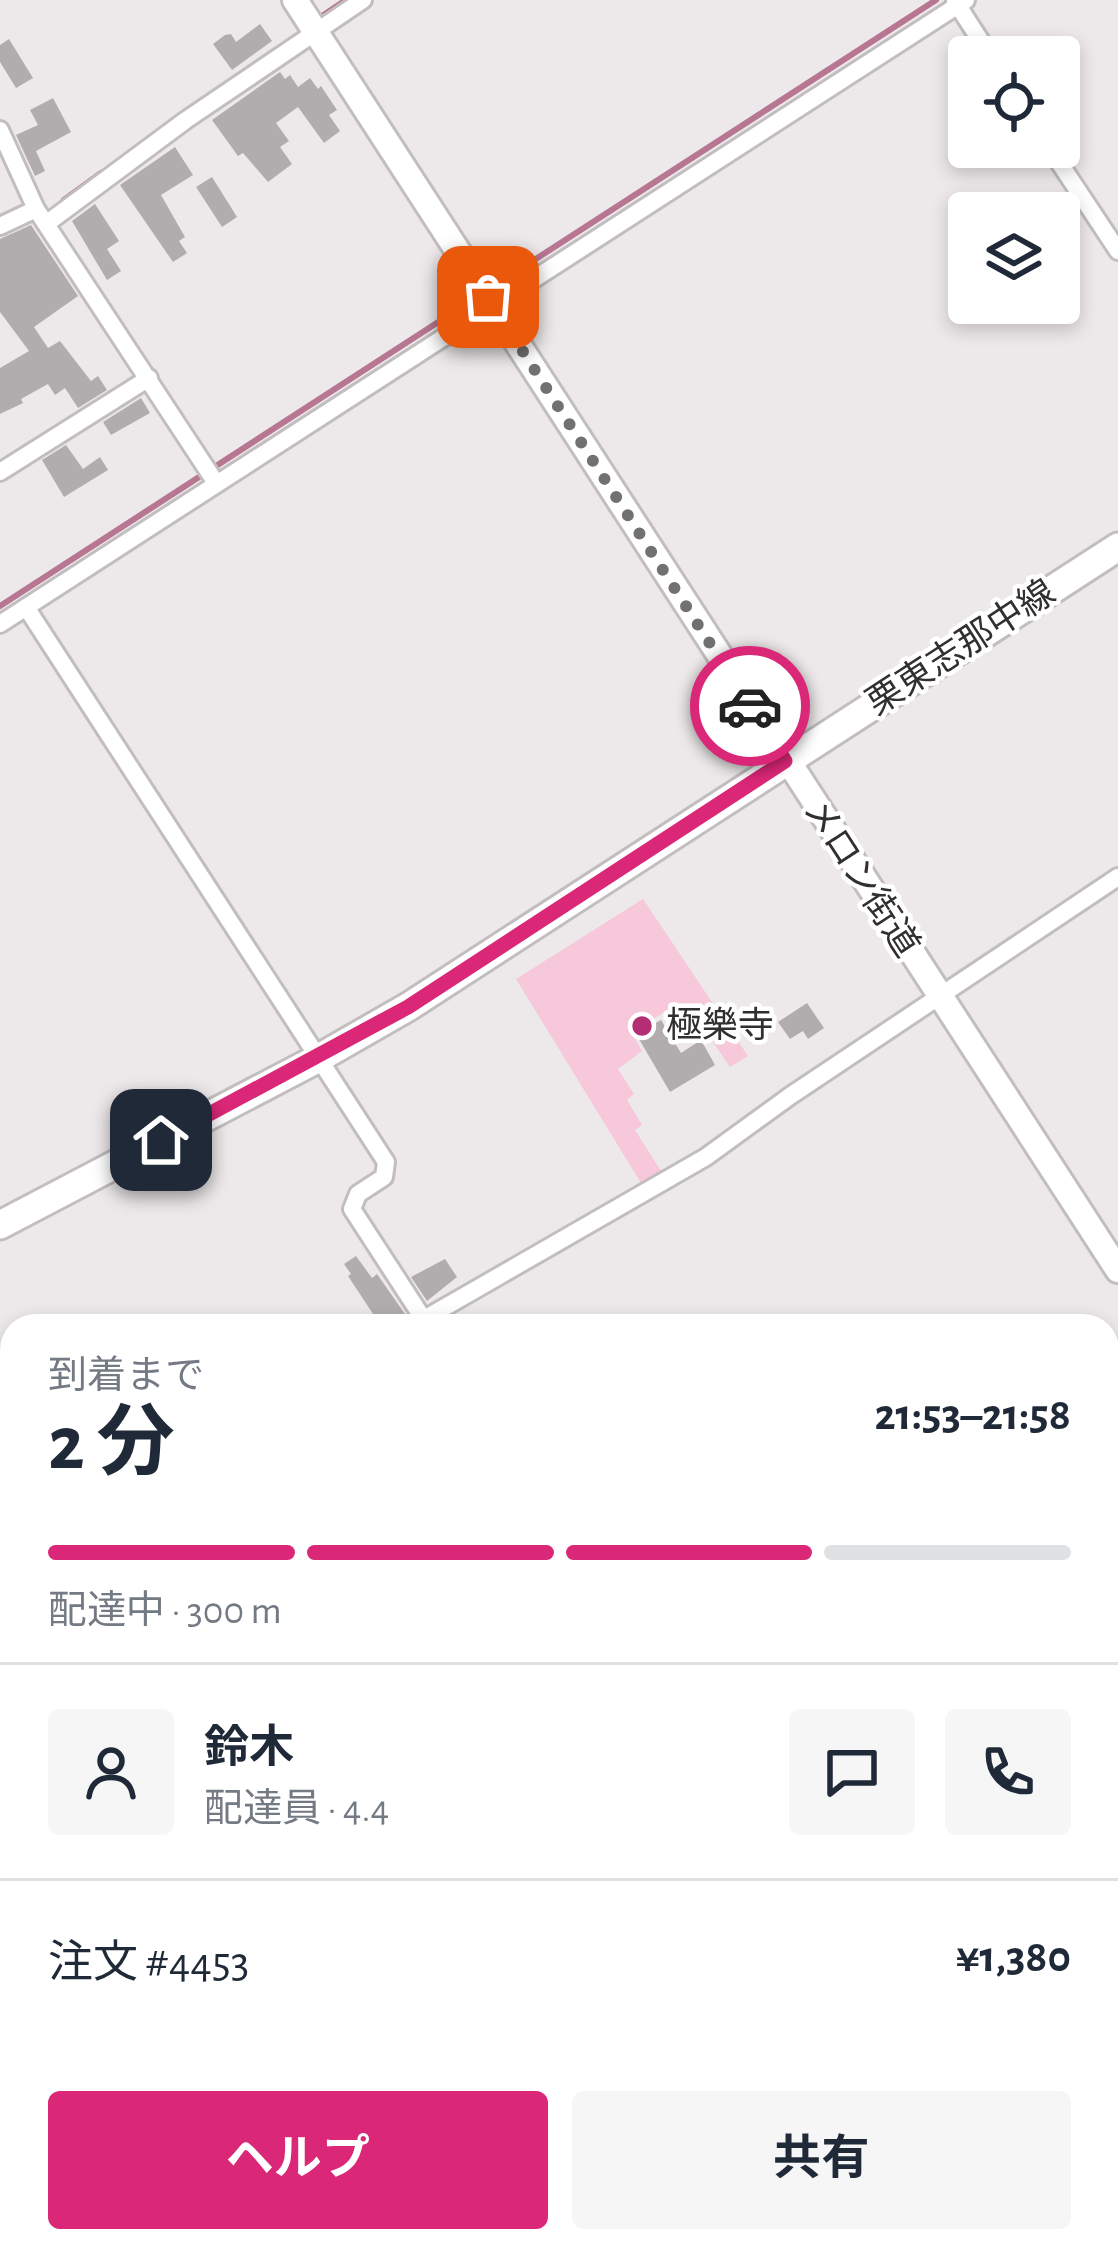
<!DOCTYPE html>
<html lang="ja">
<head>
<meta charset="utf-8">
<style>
  :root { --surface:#fff; --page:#f6f6f7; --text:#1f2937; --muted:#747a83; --line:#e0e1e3; --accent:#db2777 }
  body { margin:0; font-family:"Alegreya Sans","Noto Sans JP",sans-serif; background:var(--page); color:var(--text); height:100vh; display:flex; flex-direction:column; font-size:45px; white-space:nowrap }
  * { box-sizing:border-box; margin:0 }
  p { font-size:39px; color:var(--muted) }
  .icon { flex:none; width:66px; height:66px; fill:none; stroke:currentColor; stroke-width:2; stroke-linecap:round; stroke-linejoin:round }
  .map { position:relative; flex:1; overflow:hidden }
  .sheet { position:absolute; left:0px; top:1314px; width:1119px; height:939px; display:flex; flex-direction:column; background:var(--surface); border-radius:36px 36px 0 0; box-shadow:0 6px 18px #0003 }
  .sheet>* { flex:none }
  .buttons { position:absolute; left:948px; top:36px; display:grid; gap:24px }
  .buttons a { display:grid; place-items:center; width:132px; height:132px; border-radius:12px; background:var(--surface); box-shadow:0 6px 18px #0003; font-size:60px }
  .pin { position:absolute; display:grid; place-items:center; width:102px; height:102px; color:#fff; margin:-51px; border-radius:24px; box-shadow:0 6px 18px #0006 }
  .courier { position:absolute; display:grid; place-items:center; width:120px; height:120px; margin:-60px; border:9px solid #db2777; border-radius:50%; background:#fff; color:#222; box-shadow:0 3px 15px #0007 }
  .overview em { font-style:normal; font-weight:700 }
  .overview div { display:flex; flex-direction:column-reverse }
  .overview { display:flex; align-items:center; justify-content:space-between; height:204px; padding:0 48px }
  h1 { font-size:78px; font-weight:700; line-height:90px }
  .bar { display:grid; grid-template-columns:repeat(4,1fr); gap:18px 12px; align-content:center; height:144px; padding:0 48px }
  .bar i { height:15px; border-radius:9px; background:var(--line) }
  .bar .on { background:var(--accent) }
  .bar p { grid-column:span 4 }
  .line { display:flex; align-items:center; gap:30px; padding:0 48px; border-top:3px solid var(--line) }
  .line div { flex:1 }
  .round { display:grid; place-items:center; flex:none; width:126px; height:126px; border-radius:12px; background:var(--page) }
  .action { display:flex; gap:24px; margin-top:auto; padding:24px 48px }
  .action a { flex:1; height:138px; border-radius:12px; background:var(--accent); color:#fff; font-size:48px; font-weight:700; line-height:138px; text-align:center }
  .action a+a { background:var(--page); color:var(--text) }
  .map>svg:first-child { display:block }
  .green { fill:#f6c8d9 }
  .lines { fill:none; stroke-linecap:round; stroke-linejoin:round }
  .stream { stroke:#b77691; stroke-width:6 }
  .river { stroke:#f095bb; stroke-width:33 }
  .building { fill:#b1adae }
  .lane-casing { stroke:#c2bebf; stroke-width:15 }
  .street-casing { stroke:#c2bebf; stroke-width:22 }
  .secondary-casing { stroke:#c2bebf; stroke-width:30 }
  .primary-casing { stroke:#c2bebf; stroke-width:33 }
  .path { stroke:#a9a6a7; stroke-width:3; stroke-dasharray:9 9; stroke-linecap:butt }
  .lane { stroke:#fff; stroke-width:9 }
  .street { stroke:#fff; stroke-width:16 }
  .secondary { stroke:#fff; stroke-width:24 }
  .primary { stroke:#fff; stroke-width:27 }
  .done { stroke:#737071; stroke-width:12; stroke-dasharray:0 21.6 }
  .route { stroke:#db2777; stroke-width:15 }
  .poi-dot { fill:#b42e73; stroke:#fff; stroke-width:4.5 }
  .labels { text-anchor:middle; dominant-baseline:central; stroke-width:9; stroke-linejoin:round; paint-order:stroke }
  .street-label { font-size:36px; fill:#312f30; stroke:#fff }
  .poi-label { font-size:36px; fill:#312f30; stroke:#fff; text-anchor:start }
</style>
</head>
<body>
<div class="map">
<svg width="1118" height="2251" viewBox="0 0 1118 2251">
  <rect width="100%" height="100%" fill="#ede9ea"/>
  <path class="green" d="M 643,899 L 748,1056 L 730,1067 L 696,1017 L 678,1029 L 666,1011 L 632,1033 L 642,1051 L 618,1069 L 634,1094 L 627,1100 L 642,1125 L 635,1130 L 661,1171 L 641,1183 L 516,979 Z"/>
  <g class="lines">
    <path class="stream" d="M 322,16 L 346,0
      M 64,200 L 101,173
      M 491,288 L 936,0
      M 0,606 L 480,295"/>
    <path class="river" d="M 1107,1751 L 1118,1744
      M 340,2251 L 356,2241"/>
  </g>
  <path class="building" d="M 260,24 L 272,41 L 232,70 L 213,44 L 225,35 L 231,34 L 236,42 Z
    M 9,39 L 33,78 L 16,88 L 0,62 L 0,45 Z
    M 280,72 L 285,79 L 290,75 L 298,87 L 310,78 L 318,89 L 321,86 L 337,110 L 329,115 L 340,131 L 324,143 L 298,107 L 276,123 L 289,141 L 280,147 L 292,164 L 268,182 L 243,153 L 238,156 L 212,120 Z
    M 53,98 L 71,132 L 36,151 L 45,171 L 35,176 L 16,135 L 38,125 L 30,110 Z
    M 175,147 L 193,175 L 161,195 L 185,237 L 179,241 L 187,253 L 173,262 L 120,185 Z
    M 212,177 L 237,217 L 222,227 L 196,187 Z
    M 95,204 L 119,241 L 107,249 L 121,271 L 107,280 L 72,221 Z
    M 31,225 L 78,296 L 34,327 L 48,348 L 60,341 L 91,381 L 98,376 L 107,390 L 78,408 L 65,388 L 55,395 L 48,384 L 21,399 L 23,403 L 0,414 L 0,368 L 29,351 L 0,312 L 0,239 Z
    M 141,398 L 150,413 L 111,435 L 103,422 Z
    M 66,445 L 83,469 L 100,457 L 108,470 L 64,497 L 42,460 Z
    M 807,1003 L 824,1028 L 808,1039 L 803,1031 L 790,1039 L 778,1022 Z
    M 661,1020 L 681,1053 L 701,1040 L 715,1065 L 670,1092 L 636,1034 Z
    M 356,1256 L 372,1278 L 377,1274 L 405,1314 L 381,1326 L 348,1276 L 351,1274 L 344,1264 Z
    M 445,1259 L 457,1277 L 427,1301 L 411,1277 Z"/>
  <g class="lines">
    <defs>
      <path id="lane" d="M 85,2251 L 100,2241"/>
      <path id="street" d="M 955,1 L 991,57
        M 0,130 L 36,209 L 216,483
        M 1049,147 L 1118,251
        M 46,224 L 186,120 L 363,0
        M 0,226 L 36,209
        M 0,472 L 149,378
        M 26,607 L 386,1162 L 384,1177 L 358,1194 L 352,1209 L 428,1326
        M 0,624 L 966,0
        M 412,1326 L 706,1157 L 790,1096 L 1118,877
        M 0,1531 L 12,1525
        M 1107,1726 L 1118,1718
        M 0,1727 L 12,1746
        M 1025,2241 L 1031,2251
        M 298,2251 L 315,2241"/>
      <path id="secondary" d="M 295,0 L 1118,1270"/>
      <path id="primary" d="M 0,1225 L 319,1058 L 408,1007 L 1118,547"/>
    </defs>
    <use href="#lane" class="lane-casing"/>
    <use href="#street" class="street-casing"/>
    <use href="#secondary" class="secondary-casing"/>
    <use href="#primary" class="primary-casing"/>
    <path class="path" d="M 982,2251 L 997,2241"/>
    <use href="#lane" class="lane"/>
    <use href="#street" class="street"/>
    <use href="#secondary" class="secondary"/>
    <use href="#primary" class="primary"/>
  </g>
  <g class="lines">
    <path class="done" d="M 488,297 L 750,706"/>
    <path class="route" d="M 161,1140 L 408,1007 L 785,761 L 750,706"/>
  </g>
  <circle class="poi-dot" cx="642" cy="1026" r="12"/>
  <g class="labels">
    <g class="street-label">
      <text transform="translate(961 648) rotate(-33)">栗東志那中線</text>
      <text transform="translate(861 878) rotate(57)">メロン街道</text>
    </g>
    <g class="poi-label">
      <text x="666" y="1026">極樂寺</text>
    </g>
  </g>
</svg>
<div class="buttons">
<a><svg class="icon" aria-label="locate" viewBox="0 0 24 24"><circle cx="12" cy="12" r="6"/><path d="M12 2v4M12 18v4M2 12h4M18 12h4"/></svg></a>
<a><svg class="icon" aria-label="layers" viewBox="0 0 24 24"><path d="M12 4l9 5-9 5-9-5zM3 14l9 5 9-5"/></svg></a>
</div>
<div class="pin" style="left:488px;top:297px;background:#ea580c"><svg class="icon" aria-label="bag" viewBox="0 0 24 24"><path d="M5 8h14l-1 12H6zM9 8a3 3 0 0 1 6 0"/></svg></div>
<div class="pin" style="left:161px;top:1140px;background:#1f2937"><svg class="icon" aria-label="home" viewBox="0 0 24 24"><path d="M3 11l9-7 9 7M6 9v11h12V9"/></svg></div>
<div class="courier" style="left:750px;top:706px"><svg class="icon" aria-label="car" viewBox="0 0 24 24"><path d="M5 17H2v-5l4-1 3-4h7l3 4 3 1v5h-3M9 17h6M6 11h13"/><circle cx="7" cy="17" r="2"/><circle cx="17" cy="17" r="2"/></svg></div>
<section class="sheet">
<div class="overview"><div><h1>2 分</h1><p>到着まで</p></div><em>21:53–21:58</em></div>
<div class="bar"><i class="on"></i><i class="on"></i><i class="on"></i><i></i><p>配達中 · 300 m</p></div>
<div class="line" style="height:216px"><a class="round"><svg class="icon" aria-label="person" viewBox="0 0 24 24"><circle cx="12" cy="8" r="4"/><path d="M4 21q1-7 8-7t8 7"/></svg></a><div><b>鈴木</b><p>配達員 · 4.4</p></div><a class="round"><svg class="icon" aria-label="chat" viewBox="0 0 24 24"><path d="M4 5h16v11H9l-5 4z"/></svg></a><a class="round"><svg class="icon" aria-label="phone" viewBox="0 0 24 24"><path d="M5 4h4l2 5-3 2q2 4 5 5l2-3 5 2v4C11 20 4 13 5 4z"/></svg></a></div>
<div class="line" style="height:156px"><div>注文 #4453</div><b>¥1,380</b></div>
<div class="action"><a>ヘルプ</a><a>共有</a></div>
</section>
</div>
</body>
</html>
